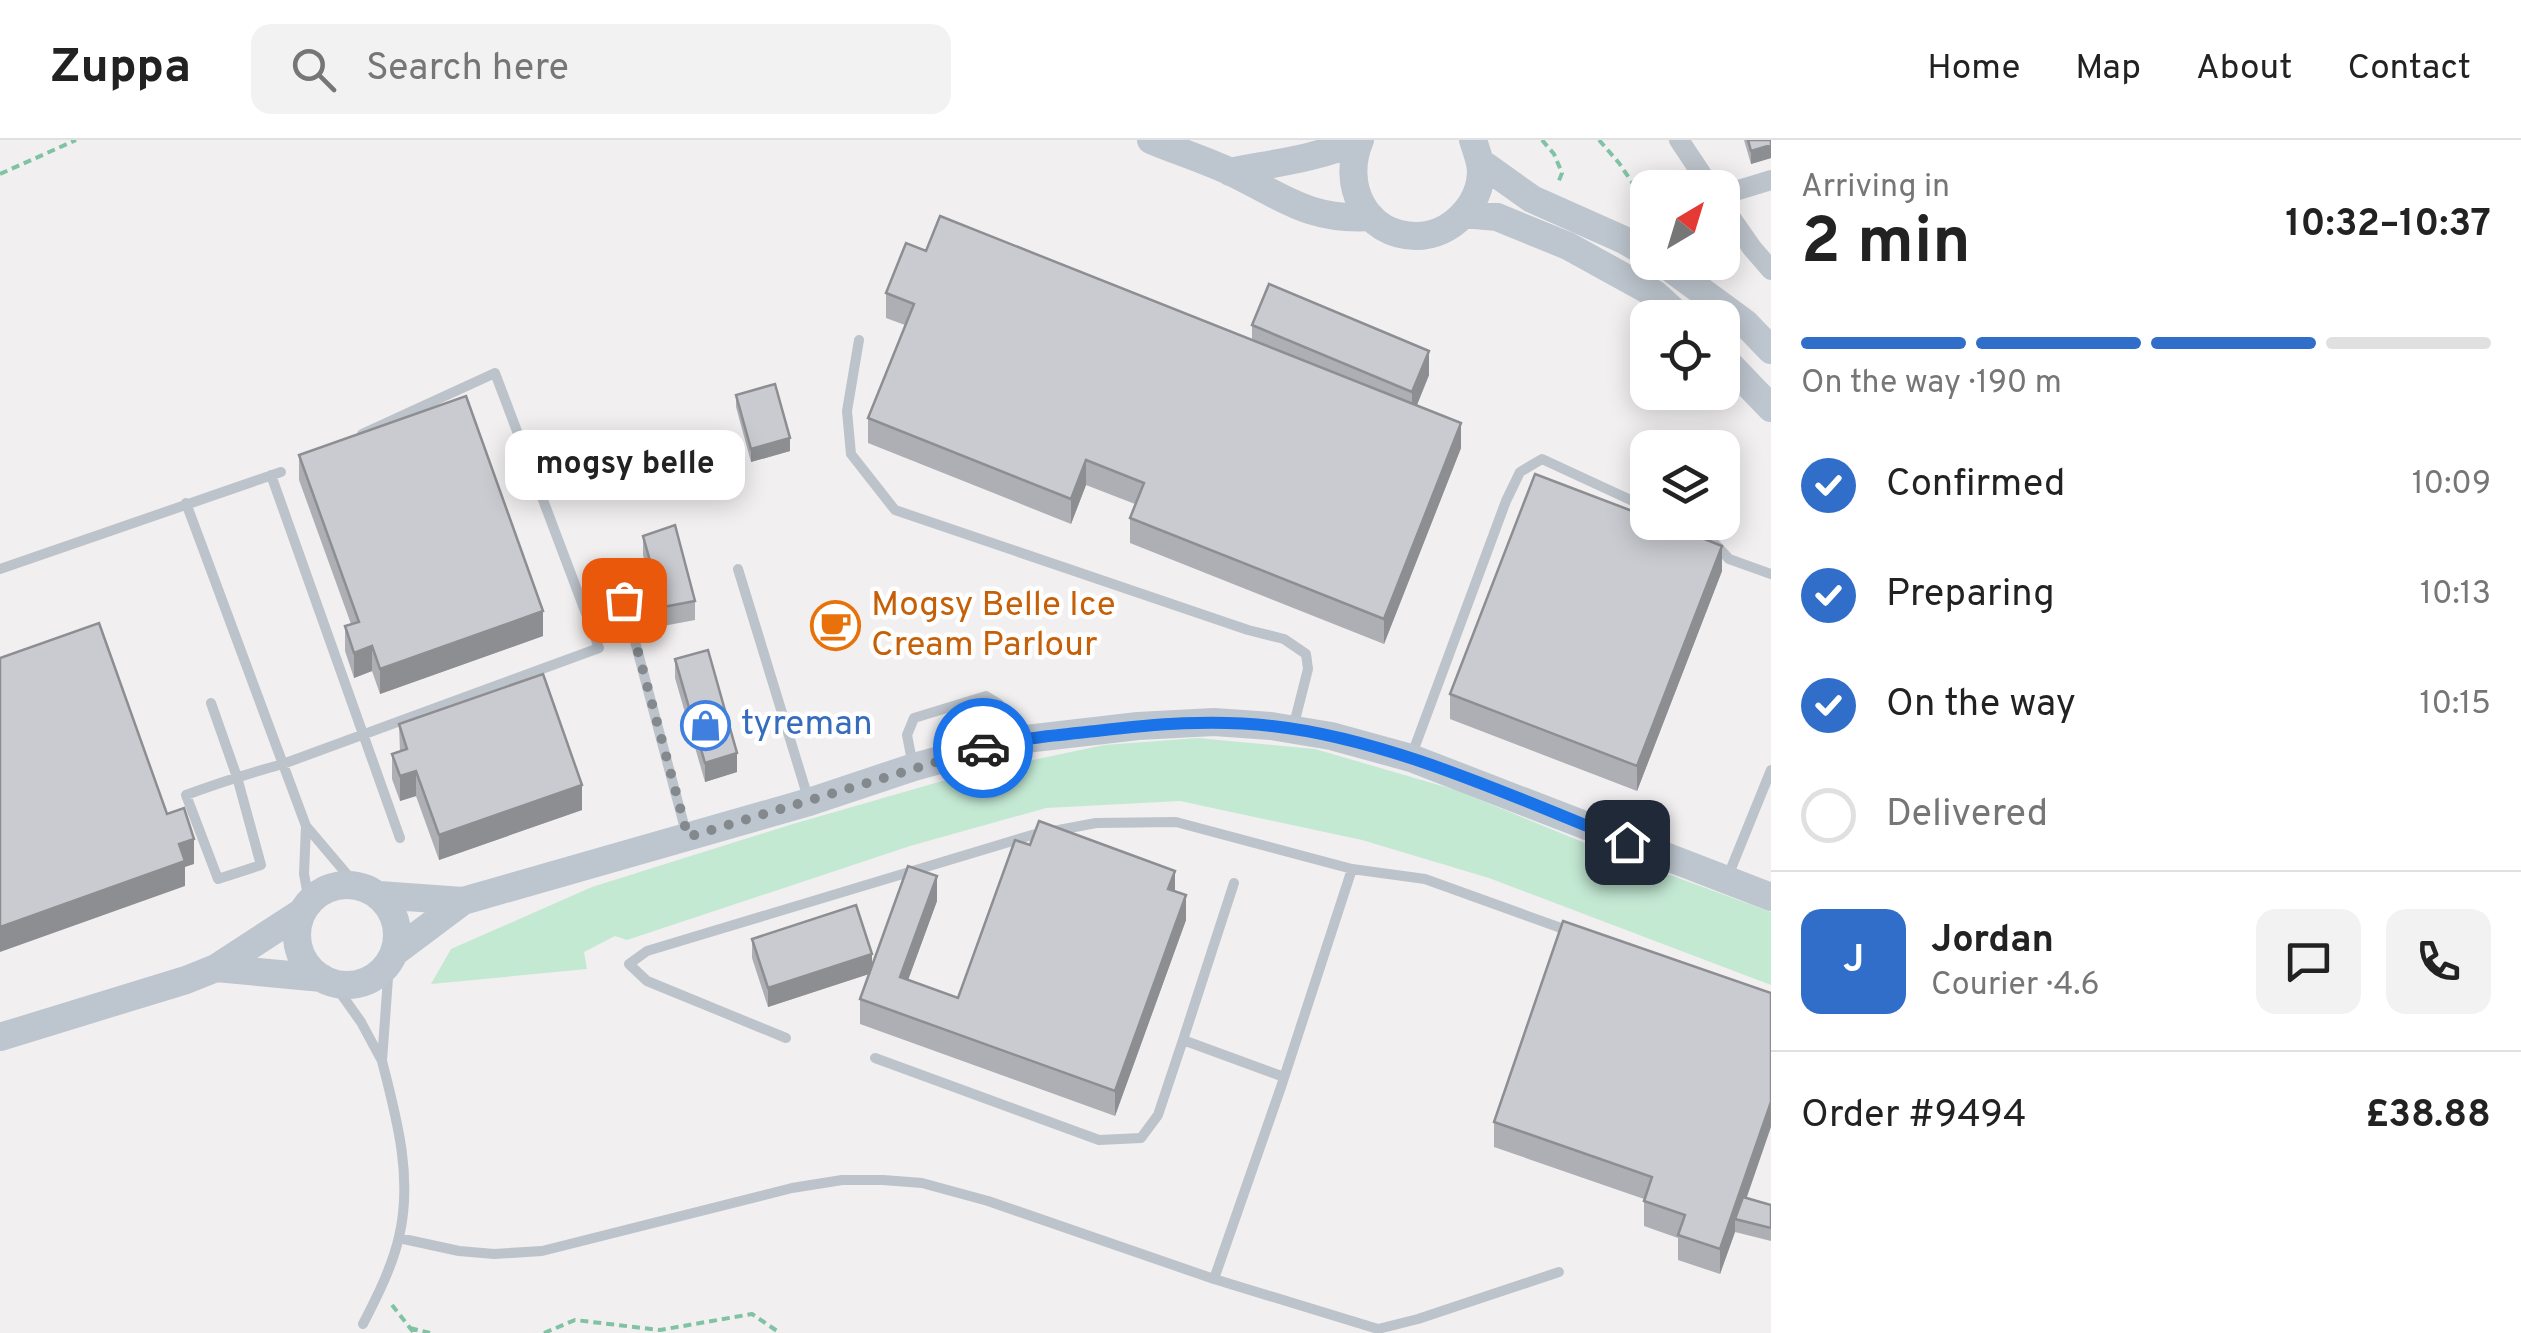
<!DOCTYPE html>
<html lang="en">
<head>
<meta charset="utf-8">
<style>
  :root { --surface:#fff; --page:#f2f2f2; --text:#222; --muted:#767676; --line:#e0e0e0; --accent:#306eca }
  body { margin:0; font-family:Overpass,sans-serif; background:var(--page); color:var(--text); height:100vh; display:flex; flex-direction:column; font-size:38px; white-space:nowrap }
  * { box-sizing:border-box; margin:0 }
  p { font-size:32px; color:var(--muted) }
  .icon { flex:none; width:55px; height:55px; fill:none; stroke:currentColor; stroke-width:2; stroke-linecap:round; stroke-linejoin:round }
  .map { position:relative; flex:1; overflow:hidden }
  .sheet { display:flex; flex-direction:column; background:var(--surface); width:750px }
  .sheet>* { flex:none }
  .needle { width:65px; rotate:38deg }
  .buttons { position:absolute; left:1630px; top:30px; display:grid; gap:20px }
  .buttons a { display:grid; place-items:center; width:110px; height:110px; border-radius:20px; background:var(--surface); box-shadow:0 5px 25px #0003; font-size:50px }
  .pin { position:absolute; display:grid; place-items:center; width:85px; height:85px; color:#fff; margin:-42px; border-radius:20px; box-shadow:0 5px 15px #0006 }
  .courier { position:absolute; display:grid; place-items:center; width:100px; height:100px; margin:-50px; border:8px solid #1a73e8; border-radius:50%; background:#fff; color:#222; box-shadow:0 2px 12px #0007 }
  .bubble { position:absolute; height:70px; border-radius:20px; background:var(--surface); box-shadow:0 5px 25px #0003; font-size:32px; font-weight:700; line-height:70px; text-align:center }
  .head em { font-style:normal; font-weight:700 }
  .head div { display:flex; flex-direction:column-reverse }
  .head { display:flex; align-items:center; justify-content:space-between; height:170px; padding:0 30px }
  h1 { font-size:65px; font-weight:700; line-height:75px }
  .bar { display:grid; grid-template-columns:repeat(4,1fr); gap:15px 10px; align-content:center; height:120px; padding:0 30px }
  .bar i { height:12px; border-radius:8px; background:var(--line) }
  .bar .on { background:var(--accent) }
  .bar p { grid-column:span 4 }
  .line { display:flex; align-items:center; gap:25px; padding:0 30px; border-top:2px solid var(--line) }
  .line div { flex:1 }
  .round { display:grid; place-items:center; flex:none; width:105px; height:105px; border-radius:20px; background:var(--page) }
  ol { padding:0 30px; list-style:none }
  li { display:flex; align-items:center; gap:30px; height:110px }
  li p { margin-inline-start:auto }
  li .icon { padding:10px; border-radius:50%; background:var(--accent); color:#fff; stroke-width:4 }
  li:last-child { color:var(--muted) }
  li i { width:55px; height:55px; border:5px solid var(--line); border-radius:50% }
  header { display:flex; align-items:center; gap:60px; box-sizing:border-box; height:140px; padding:0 50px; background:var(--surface); border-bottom:2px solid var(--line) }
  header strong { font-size:48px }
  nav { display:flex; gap:55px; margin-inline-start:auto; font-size:35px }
  .search { width:700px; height:90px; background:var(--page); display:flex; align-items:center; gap:25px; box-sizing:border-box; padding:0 35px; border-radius:20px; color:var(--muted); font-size:38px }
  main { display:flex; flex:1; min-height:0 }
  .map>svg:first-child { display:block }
  .green { fill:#c3e9d3 }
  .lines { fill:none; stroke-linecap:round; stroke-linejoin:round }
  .path { stroke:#7fc3a4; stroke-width:4; stroke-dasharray:8 5; stroke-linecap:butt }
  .lane { stroke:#bcc3ca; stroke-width:10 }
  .street { stroke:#bcc3ca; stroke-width:20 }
  .secondary { stroke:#bdc5ce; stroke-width:28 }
  .wall { fill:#adafb4 }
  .shaded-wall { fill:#8d8e92 }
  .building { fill:#c9cbd1; stroke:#8d8e92; stroke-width:2.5 }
  .done { stroke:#84898e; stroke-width:10; stroke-dasharray:0 18 }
  .route { stroke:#1a73e8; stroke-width:12 }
  .labels { text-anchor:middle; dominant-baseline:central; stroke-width:9; stroke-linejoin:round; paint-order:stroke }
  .food-label { font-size:35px; fill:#c56008; stroke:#fff; text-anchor:start }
  .shop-label { font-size:35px; fill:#366cbe; stroke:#fff; text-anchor:start }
</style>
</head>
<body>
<header>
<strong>Zuppa</strong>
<div class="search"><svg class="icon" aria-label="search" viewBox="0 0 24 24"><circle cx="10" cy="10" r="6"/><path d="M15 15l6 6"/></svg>Search here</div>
<nav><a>Home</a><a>Map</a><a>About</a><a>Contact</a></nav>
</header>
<main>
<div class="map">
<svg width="1771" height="1193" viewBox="0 0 1771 1193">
  <rect width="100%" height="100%" fill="#f1efef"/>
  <path class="green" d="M 1198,598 L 1315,609 L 1456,650 L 1602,710 L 1771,772 L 1771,845 L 1489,738 L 1362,700 L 1180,661 L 1046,668 L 910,706 L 627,800 L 615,796 L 584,812 L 587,829 L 431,844 L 451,809 L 592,747 L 793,684 L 970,633 L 1104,605 Z"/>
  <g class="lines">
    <path class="path" d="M 1542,0 L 1554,14 L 1562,33 L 1558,43
      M 1599,0 L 1619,23 L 1648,66
      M 0,34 L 76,0
      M 392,1165 L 414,1193
      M 410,1188 L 430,1193
      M 544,1193 L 575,1180 L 660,1190 L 752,1174 L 780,1193"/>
    <path class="lane" d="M 859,200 L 847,271 L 851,314 L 895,370 L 1248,490 L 1284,499 L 1306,514 L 1308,529 L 1293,588
      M 271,335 L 400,698
      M 186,363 L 306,686
      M 1680,382 L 1706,394 L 1729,419 L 1771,434
      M 614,423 L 687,696
      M 0,429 L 281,332
      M 738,429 L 809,661
      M 211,563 L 237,637 L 261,725 L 218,739 L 186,655 C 218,643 250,633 283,624 L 599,508 L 495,233 L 362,294
      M 1411,617 L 1506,361 L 1520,332 L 1542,319 L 1648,368
      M 913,626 L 907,595 L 914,578 L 986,556 L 999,564 L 1009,600
      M 1728,736 L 1771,630
      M 1234,743 L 1183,900 L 1284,937
      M 309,761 L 304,734 L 306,686 L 356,745
      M 334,844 L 361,882 L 382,921 L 389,824
      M 786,898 L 647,841 L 629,824 L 647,811 L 1032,695 L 1096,683 L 1176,682 L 1352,729
      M 875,918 L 1099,1000 L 1141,998 L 1158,975 L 1183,900
      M 399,1098 L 459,1111 L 494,1114 L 542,1111 L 792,1048 L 842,1040 L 883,1040 L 922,1043 L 988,1061 L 1214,1139 L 1281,947 L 1352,729 L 1425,739 L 1572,792
      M 1214,1139 L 1378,1189 L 1418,1179 L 1559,1132
      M 363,1184 C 377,1157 392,1127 399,1097 C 413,1038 397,979 382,921"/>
    <path class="street" d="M 1679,0 L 1711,48
      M 1722,55 L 1771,40
      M 1722,65 L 1752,108 L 1771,130"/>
    <path class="secondary" d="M 1151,0 C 1177,11 1205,20 1231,32 C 1283,57 1309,81 1371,77
      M 1360,0 C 1341,44 1364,95 1416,96 C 1451,96 1481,65 1481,30 C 1480,19 1476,10 1473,0
      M 1480,22 L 1532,59 L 1624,100 L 1648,114
      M 1230,32 C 1274,23 1317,19 1358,0
      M 1464,74 L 1497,77 L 1568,106 L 1655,154 L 1681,178
      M 1662,122 L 1745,183 L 1771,210
      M 1722,217 L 1771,268
      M297 795a50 50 0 1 1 100 0a50 50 0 1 1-100 0Z
      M 379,755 L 463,761 L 809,662 L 914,627 L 1009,601 L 1138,586 L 1214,582 L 1271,586 L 1331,596 L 1411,618 L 1771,757
      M 395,812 L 463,761
      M 216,828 L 322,838
      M 0,897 L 186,840 L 216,828 L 302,772"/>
  </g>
  <path class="wall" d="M 1744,0 L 1771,0 L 1771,18 L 1751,24 Z
    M 926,111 L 1252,200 L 1252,185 L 1429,235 L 1417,265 L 1461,308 L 1384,504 L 1130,403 L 1130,378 L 1135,364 L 1086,345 L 1071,384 L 868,303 L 868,278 L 905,185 L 886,178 L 886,153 Z
    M 736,255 L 790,311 L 751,322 L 736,267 Z
    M 299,315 L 543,496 L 380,554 L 372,531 L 354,538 L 345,511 L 345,486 L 351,484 L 299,340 Z
    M 643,396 L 695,461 L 695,480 L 663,486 L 643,415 Z
    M 1722,431 L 1637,651 L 1450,579 L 1450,554 Z
    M 675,519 L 737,632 L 705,642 L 675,538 Z
    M 399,584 L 582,670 L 439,720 L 416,656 L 400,661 L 392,639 L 392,614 L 400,612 Z
    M 1175,751 L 1186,780 L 1115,976 L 860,884 L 860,859 L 869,834 L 768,867 L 752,818 L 752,799 L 872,825 L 937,761 L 908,840 L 958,858 Z
    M 1494,982 L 1771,1065 L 1771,1101 L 1735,1092 L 1720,1134 L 1678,1120 L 1678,1098 L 1644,1086 L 1644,1059 L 1494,1007 Z"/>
  <path class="shaded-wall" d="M 1771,5 L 1771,18 L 1751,24 L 1751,11 Z
    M 1429,211 L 1429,235 L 1412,277 L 1412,252 Z
    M 1461,283 L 1461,308 L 1384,504 L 1384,479 Z
    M 790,298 L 790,311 L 751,322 L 751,309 Z
    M 1086,320 L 1086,345 L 1071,384 L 1071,359 Z
    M 1722,406 L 1722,431 L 1637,651 L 1637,626 Z
    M 543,471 L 543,496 L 380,554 L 380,529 Z
    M 372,506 L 372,531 L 354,538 L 354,513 Z
    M 737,613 L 737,632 L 705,642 L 705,623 Z
    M 416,631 L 416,656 L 400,661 L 400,636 Z
    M 582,645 L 582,670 L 439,720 L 439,695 Z
    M 194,699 L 194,724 L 185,727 L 185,746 L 0,812 L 0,787 L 179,704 Z
    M 1175,731 L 1175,756 L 1168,749 Z
    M 937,736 L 937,761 L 900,862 L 900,837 Z
    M 1186,755 L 1186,780 L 1115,976 L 1115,951 Z
    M 872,814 L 872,833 L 768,867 L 768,848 Z
    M 1771,962 L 1771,987 L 1739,1080 L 1735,1079 L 1735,1092 L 1720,1134 L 1720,1109 Z"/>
  <path class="building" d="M 1748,0 L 1771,0 L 1771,5 L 1751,11 Z
    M 940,76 L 1461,283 L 1384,479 L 1130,378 L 1144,343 L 1086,320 L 1071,359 L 868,278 L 914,164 L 886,153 L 906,103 L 926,111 Z
    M 1269,144 L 1429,211 L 1412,252 L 1252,185 Z
    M 775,244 L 790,298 L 751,309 L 736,255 Z
    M 466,256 L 543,471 L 380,529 L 372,506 L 354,513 L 345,486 L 359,482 L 299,315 Z
    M 1535,334 L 1648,377 L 1648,382 L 1662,382 L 1722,406 L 1637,626 L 1450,554 Z
    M 675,385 L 695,461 L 663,467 L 643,396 Z
    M 99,483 L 167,674 L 184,668 L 194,699 L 179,704 L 185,721 L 0,787 L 0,518 Z
    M 708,510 L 737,613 L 705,623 L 675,519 Z
    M 543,534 L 582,645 L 439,695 L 416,631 L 400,636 L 392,614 L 407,609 L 399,584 Z
    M 1039,681 L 1175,731 L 1168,749 L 1186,755 L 1115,951 L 860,859 L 908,726 L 937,736 L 900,837 L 958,858 L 1015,700 L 1030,705 Z
    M 856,765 L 872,814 L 768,848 L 752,799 Z
    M 1563,781 L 1771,853 L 1771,962 L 1720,1109 L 1678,1095 L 1685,1075 L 1644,1061 L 1652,1037 L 1494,982 Z
    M 1743,1057 L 1771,1065 L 1771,1088 L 1735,1079 Z"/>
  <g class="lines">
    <path class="done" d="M 624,460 L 688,697 L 983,608"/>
    <path class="route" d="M 983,608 C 1020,598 1058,595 1096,591 C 1154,584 1213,579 1272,586 C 1390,599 1516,658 1627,702"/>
  </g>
  <defs>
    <symbol id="cafe-ring" viewBox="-11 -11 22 22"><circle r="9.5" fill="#fff" stroke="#e8710a" stroke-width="1.5"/><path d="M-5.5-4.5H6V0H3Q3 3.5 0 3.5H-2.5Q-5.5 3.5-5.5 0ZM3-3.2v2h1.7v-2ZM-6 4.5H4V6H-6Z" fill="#e8710a"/></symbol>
    <symbol id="shop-ring" viewBox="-11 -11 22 22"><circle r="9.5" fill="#fff" stroke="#3f7fe0" stroke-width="1.5"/><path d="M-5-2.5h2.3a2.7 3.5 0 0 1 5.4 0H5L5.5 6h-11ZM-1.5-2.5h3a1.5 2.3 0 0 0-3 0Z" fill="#3f7fe0"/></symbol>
  </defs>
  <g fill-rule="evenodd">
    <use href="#cafe-ring" x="808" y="458" width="55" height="55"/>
    <use href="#shop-ring" x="678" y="558" width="55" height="55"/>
  </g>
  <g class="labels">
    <g class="food-label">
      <text x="871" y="466">Mogsy Belle Ice<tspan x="871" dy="40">Cream Parlour</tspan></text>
    </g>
    <g class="shop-label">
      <text x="741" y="585">tyreman</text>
    </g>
  </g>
</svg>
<div class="buttons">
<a><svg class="needle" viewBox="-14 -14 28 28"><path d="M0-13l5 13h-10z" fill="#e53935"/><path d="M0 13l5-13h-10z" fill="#767676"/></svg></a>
<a><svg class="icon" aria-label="locate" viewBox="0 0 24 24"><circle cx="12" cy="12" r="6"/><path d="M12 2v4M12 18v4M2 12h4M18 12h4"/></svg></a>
<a><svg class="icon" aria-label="layers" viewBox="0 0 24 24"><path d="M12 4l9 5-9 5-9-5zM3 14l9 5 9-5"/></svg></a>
</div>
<div class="pin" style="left:624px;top:460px;background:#ea580c"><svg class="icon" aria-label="bag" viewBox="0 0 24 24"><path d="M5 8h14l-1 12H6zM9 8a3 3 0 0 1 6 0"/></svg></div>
<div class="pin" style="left:1627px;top:702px;background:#1f2937"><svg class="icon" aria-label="home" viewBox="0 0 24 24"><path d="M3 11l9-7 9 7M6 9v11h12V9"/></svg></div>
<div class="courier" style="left:983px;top:608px"><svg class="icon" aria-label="car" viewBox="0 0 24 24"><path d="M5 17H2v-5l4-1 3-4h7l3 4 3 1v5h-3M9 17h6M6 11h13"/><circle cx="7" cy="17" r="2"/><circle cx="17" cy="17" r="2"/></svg></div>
<div class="bubble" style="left:505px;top:290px;width:240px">mogsy belle</div>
</div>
<section class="sheet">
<div class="head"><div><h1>2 min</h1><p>Arriving in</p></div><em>10:32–10:37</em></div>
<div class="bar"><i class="on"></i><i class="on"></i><i class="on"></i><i></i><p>On the way · 190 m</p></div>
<ol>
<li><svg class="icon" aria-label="check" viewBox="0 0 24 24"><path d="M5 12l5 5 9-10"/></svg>Confirmed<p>10:09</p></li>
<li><svg class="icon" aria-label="check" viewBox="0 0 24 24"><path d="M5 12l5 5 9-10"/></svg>Preparing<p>10:13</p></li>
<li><svg class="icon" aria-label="check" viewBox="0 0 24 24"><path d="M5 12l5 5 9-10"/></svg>On the way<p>10:15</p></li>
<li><i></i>Delivered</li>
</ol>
<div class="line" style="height:180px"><b class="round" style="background:var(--accent);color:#fff">J</b><div><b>Jordan</b><p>Courier · 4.6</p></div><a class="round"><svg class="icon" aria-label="chat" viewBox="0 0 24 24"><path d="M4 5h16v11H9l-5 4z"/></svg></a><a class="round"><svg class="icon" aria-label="phone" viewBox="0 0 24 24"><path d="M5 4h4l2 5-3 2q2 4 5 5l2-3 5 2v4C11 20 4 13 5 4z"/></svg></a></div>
<div class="line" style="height:130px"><div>Order #9494</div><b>£38.88</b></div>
</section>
</main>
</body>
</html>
